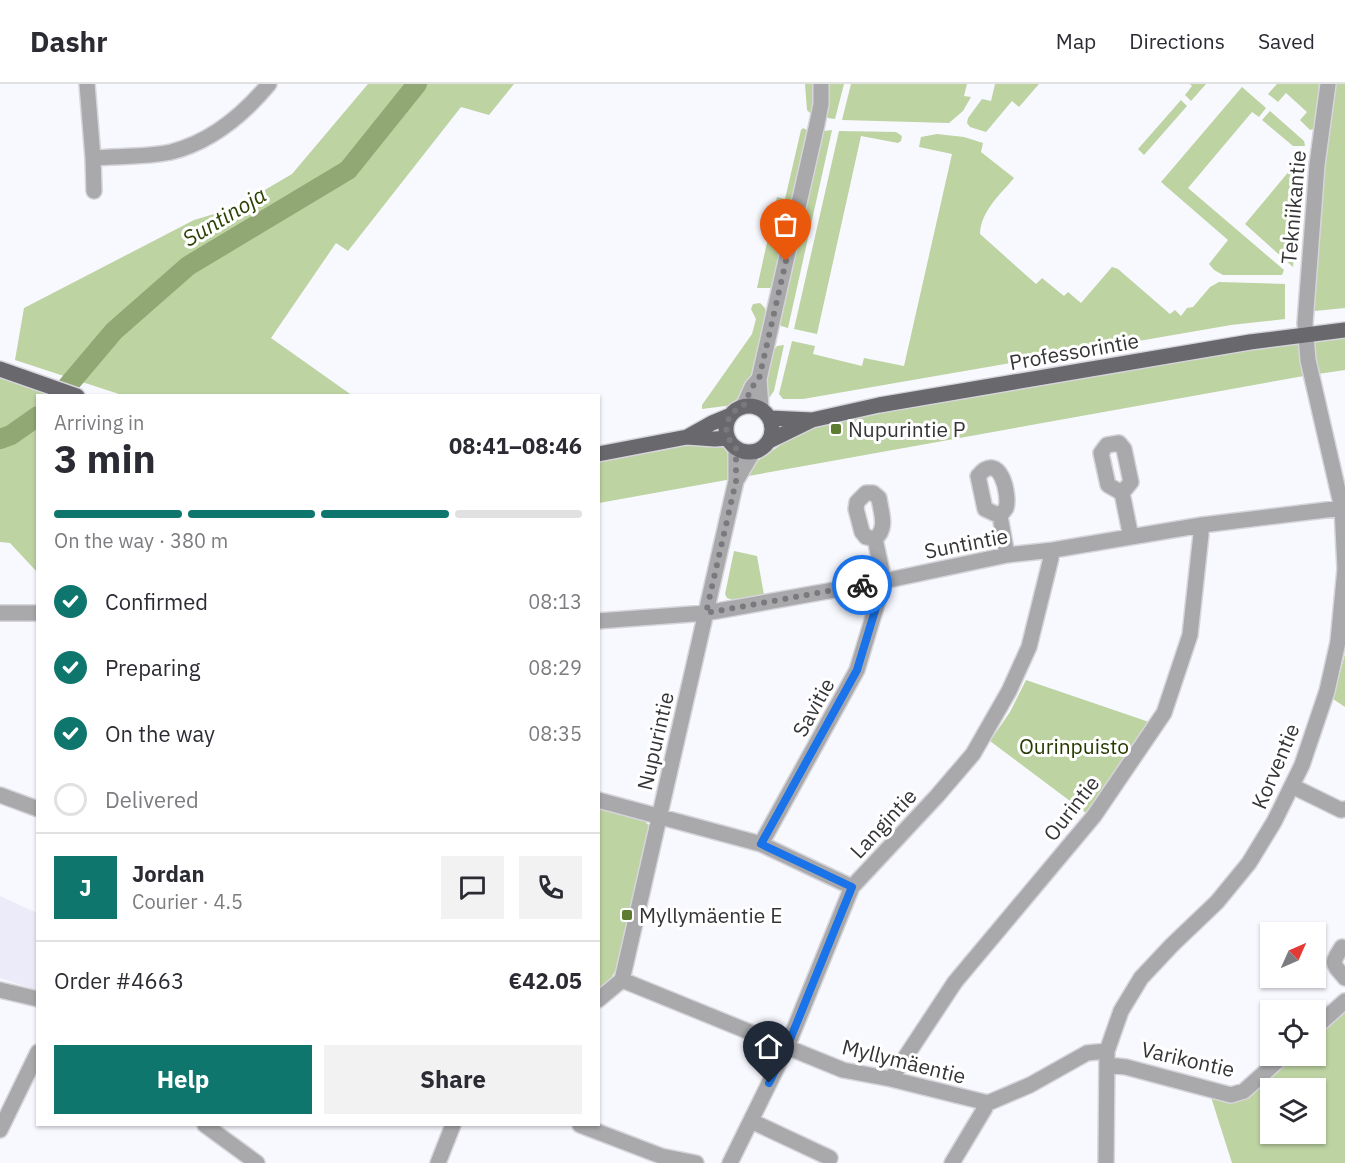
<!DOCTYPE html>
<html lang="en">
<head>
<meta charset="utf-8">
<style>
  :root { --surface:#fff; --page:#f2f2f3; --text:#2b2b33; --muted:#7c7c81; --line:#e1e1e2; --accent:#0f766e }
  body { margin:0; font-family:"IBM Plex Sans",sans-serif; background:var(--page); color:var(--text); height:100vh; display:flex; flex-direction:column; font-size:22px; white-space:nowrap }
  * { box-sizing:border-box; margin:0 }
  p { font-size:20px; color:var(--muted) }
  .icon { flex:none; width:33px; height:33px; fill:none; stroke:currentColor; stroke-width:2; stroke-linecap:round; stroke-linejoin:round }
  .map { position:relative; flex:1; overflow:hidden }
  .sheet { position:absolute; left:36px; top:310px; width:564px; height:732px; display:flex; flex-direction:column; background:var(--surface); border-radius:0px; box-shadow:0 2px 4px #0004 }
  .sheet>* { flex:none }
  .needle { width:39px; rotate:45deg }
  .tools { position:absolute; left:1260px; top:838px; display:grid; gap:12px }
  .tools a { display:grid; place-items:center; width:66px; height:66px; border-radius:0px; background:var(--surface); box-shadow:0 2px 4px #0004; font-size:30px }
  .pin { position:absolute; display:grid; place-items:center; width:51px; height:51px; color:#fff; margin:-62px -26px; border-radius:50% 50% 50% 0; rotate:-45deg; box-shadow:0 0 6px #0007 }
  .pin .icon { rotate:45deg }
  .courier { position:absolute; display:grid; place-items:center; width:60px; height:60px; margin:-30px; border:4px solid #1a73e8; border-radius:50%; background:#fff; color:#222; box-shadow:0 2px 8px #0007 }
  .summary em { font-style:normal; font-weight:700 }
  .summary div { display:flex; flex-direction:column-reverse }
  .summary { display:flex; align-items:center; justify-content:space-between; height:102px; padding:0 18px }
  h1 { font-size:39px; font-weight:700; line-height:45px }
  .bar { display:grid; grid-template-columns:repeat(4,1fr); gap:9px 6px; align-content:center; height:72px; padding:0 18px }
  .bar i { height:8px; border-radius:4px; background:var(--line) }
  .bar .current { background:var(--accent) }
  .bar p { grid-column:span 4 }
  .line { display:flex; align-items:center; gap:15px; padding:0 18px; border-top:2px solid var(--line) }
  .line div { flex:1 }
  .round { display:grid; place-items:center; flex:none; width:63px; height:63px; border-radius:0px; background:var(--page) }
  ol { padding:0 18px; list-style:none }
  li { display:flex; align-items:center; gap:18px; height:66px }
  li p { margin-inline-start:auto }
  li .icon { padding:6px; border-radius:50%; background:var(--accent); color:#fff; stroke-width:4 }
  li:last-child { color:var(--muted) }
  li i { width:33px; height:33px; border:3px solid var(--line); border-radius:50% }
  .button { display:flex; gap:12px; margin-top:auto; padding:12px 18px }
  .button a { flex:1; height:69px; border-radius:0px; background:var(--accent); color:#fff; font-size:24px; font-weight:700; line-height:69px; text-align:center }
  .button a+a { background:var(--page); color:var(--text) }
  header { display:flex; align-items:center; gap:36px; box-sizing:border-box; height:84px; padding:0 30px; background:var(--surface); border-bottom:2px solid var(--line) }
  header strong { font-size:28px }
  nav { display:flex; gap:33px; margin-inline-start:auto; font-size:21px }
  .map>svg:first-child { display:block }
  .built { fill:#ebebf9 }
  .green { fill:#bdd3a2; fill-rule:evenodd }
  .lines { fill:none; stroke-linecap:round; stroke-linejoin:round }
  .river { stroke:#91a774; stroke-width:20 }
  .minor-casing { stroke:#d5d5db; stroke-width:18 }
  .major-casing { stroke:#d5d5db; stroke-width:18 }
  .minor { stroke:#a9a9ac; stroke-width:15 }
  .major { stroke:#68686d; stroke-width:15 }
  .done { stroke:#79797e; stroke-width:6; stroke-dasharray:0 10.8 }
  .route { stroke:#1a73e8; stroke-width:8 }
  .poi-dot { fill:#5e7c31; stroke:#fff; stroke-width:2 }
  .labels { text-anchor:middle; dominant-baseline:central; stroke-width:6; stroke-linejoin:round; paint-order:stroke }
  .street-label { font-size:21px; fill:#353538; stroke:#fff }
  .poi-label { font-size:21px; fill:#353538; stroke:#fff; text-anchor:start }
  .park-label { font-size:21px; fill:#263a00; stroke:#fff }
  .water-label { font-size:22px; font-style:italic; fill:#2c4106; stroke:#fff }
</style>
</head>
<body>
<header>
<strong>Dashr</strong>
<nav><a>Map</a><a>Directions</a><a>Saved</a></nav>
</header>
<div class="map">
<svg width="1345" height="1079" viewBox="0 0 1345 1079">
  <rect width="100%" height="100%" fill="#f8f8ff"/>
  <path class="built" d="M 0,812 L 37,829 L 37,906 L 0,894 Z"/>
  <path class="green" d="M 368,0 L 514,0 L 489,31 L 461,23 L 348,167 L 336,159 L 271,254 L 353,312 L 125,312 L 15,276 L 24,224 L 194,136 L 234,124 L 292,90 Z
    M 805,0 L 814,0 L 814,26 L 810,29 L 807,26 Z
    M 828,0 L 844,0 L 835,35 L 828,34 L 825,29 Z
    M 851,0 L 967,0 L 964,12 L 971,13 L 963,27 L 949,39 L 842,36 Z
    M 995,0 L 1039,0 L 1019,23 L 1012,17 L 986,48 L 970,43 L 967,39 L 968,34 L 982,15 L 991,17 Z
    M 1190,0 L 1206,0 L 1191,17 L 1185,11 L 1192,2 Z
    M 1277,0 L 1319,0 L 1317,40 L 1314,45 L 1310,46 L 1300,36 L 1307,28 L 1286,9 L 1278,18 L 1268,10 Z
    M 1328,0 L 1345,0 L 1345,224 L 1305,228 Z
    M 1242,3 L 1266,24 L 1259,33 L 1252,28 L 1188,104 L 1284,186 L 1282,191 L 1223,191 L 1214,186 L 1209,180 L 1228,156 L 1161,98 Z
    M 1181,16 L 1187,22 L 1144,71 L 1138,65 Z
    M 1270,27 L 1304,57 L 1305,62 L 1293,62 L 1262,36 Z
    M 803,44 L 809,47 L 773,201 L 770,204 L 757,204 L 777,113 L 785,115 L 801,46 Z
    M 832,46 L 788,244 L 781,242 L 778,237 L 820,51 L 824,47 Z
    M 839,47 L 896,48 L 902,52 L 901,57 L 898,59 L 861,52 L 817,250 L 794,245 Z
    M 937,50 L 964,53 L 983,59 L 981,68 L 1014,94 C 999,112 981,127 980,150 L 1036,200 L 1042,194 L 1064,212 L 1068,208 L 1081,219 L 1112,183 L 1118,185 L 1170,230 L 1175,226 L 1181,232 L 1187,224 L 1193,223 L 1210,203 L 1219,198 L 1285,200 L 1285,235 L 1231,241 L 803,315 L 783,315 L 779,310 L 792,257 L 815,262 L 813,270 L 862,282 L 864,274 L 904,282 L 952,70 L 919,63 L 921,53 Z
    M 1301,73 L 1303,76 L 1293,183 L 1245,140 Z
    M 760,219 L 765,224 L 766,230 L 747,315 L 741,320 L 702,325 L 702,321 L 752,250 L 756,235 L 751,225 L 753,220 Z
    M 1305,251 L 1345,251 L 1345,286 L 1298,293 L 599,419 L 598,373 L 715,355 L 750,382 L 820,334 Z
    M 784,261 L 774,307 L 769,314 L 765,314 L 763,309 L 771,269 L 777,262 Z
    M 0,285 L 57,305 L 54,312 L 38,312 L 37,330 L 0,349 Z
    M 37,337 L 37,488 L 10,459 L 0,458 L 0,362 L 6,360 Z
    M 734,467 L 757,472 L 764,511 L 733,516 L 727,514 L 725,510 Z
    M 1345,570 L 1345,623 L 1333,615 Z
    M 1026,596 L 1149,638 L 1086,729 L 990,657 L 1010,628 Z
    M 598,723 L 643,735 L 650,743 L 617,884 L 610,896 L 598,908 Z
    M 1345,921 L 1345,1079 L 1232,1079 L 1210,1010 L 1239,1014 L 1288,972 L 1316,972 L 1316,948 ZM 1270,1005 L 1316,1005 L 1316,1050 L 1270,1050 Z"/>
  <g class="lines">
    <path class="river" d="M 59,312 L 114,247 L 188,182 L 348,86 L 417,0
      M 0,355 L 11,351 L 38,332"/>
    <defs>
      <path id="minor" d="M 87,0 L 93,74 C 116,72 149,73 171,68 C 211,58 244,30 269,0
        M 93,74 L 94,107
        M 744,321 L 752,303 L 759,295
        M 761,324 L 759,295 L 817,40 L 821,20 L 821,0
        M 736,397 L 753,368
        M 1122,409 L 1108,401 L 1101,369 L 1107,361 L 1119,359 L 1124,365 L 1131,398 L 1122,409 L 1131,453
        M 1000,432 L 985,425 L 978,392 C 1001,365 1010,413 1006,424 C 1004,427 1002,429 1000,432 L 1007,471
        M 0,529 L 38,529
        M 598,537 L 706,529 L 884,497 L 1007,471 L 1053,466 L 1202,441 L 1342,424
        M 1292,702 L 1341,726 L 1345,725
        M 0,711 L 38,725
        M 598,716 L 761,760 L 852,803
        M 761,760 L 857,586 L 884,497 L 875,455 C 888,444 881,429 879,414 L 873,409 L 866,409 L 857,418 L 856,425 L 862,448 L 866,453 L 875,455
        M 1342,863 C 1331,880 1332,879 1345,894
        M 622,896 L 843,986 L 891,995 L 988,1019 L 1030,1001 L 1087,969 L 1107,967
        M 0,906 L 38,915
        M 598,916 L 622,896 L 736,397 L 736,364
        M 1316,943 L 1345,917
        M 1107,981 L 1126,983 L 1231,1011 L 1244,1007 L 1283,972
        M 891,995 L 955,898 L 1094,732 L 1164,629 L 1190,551 L 1202,441
        M 751,1037 L 830,1074
        M 205,1041 L 257,1079
        M 580,1041 L 661,1072 L 696,1079
        M 0,1046 L 38,968
        M 438,1079 L 453,1041
        M 730,1079 L 787,963 L 852,803 L 937,712 L 973,670 L 1009,607 L 1029,563 L 1053,466
        M 952,1079 L 988,1019
        M 1106,1079 L 1107,967 L 1121,927 L 1141,894 L 1172,861 L 1217,818 L 1249,779 L 1274,738 L 1302,681 L 1327,607 L 1338,558 L 1345,485 L 1342,424 L 1308,276 L 1305,239 L 1317,81 L 1328,0"/>
      <path id="major" d="M 0,285 L 77,312
        M726 345a23 23 0 1 1 46 0a23 23 0 1 1-46 0Z
        M 770,334 L 812,336
        M 687,353 L 712,339 L 729,332
        M 769,357 L 812,336 L 879,321 L 1250,258 L 1345,246
        M 598,370 L 687,353 L 715,355 L 727,354"/>
    </defs>
    <use href="#minor" class="minor-casing"/>
    <use href="#major" class="major-casing"/>
    <use href="#minor" class="minor"/>
    <use href="#major" class="major"/>
  </g>
  <g class="lines">
    <path class="done" d="M 786,177 L 759,295 L 752,303 L 744,321 C 725,330 720,349 736,364 L 736,397 L 706,529 L 862,501"/>
    <path class="route" d="M 769,999 L 787,963 L 852,803 L 761,760 L 857,586 L 884,497 L 862,501"/>
  </g>
  <g class="poi-dot">
    <rect x="830" y="339" width="12" height="12" rx="3"/>
    <rect x="621" y="825" width="12" height="12" rx="3"/>
  </g>
  <g class="labels">
    <g class="street-label">
      <text transform="translate(1293 123) rotate(-85)">Tekniikantie</text>
      <text transform="translate(1074 267) rotate(-10)">Professorintie</text>
      <text transform="translate(966 459) rotate(-11)">Suntintie</text>
      <text transform="translate(813 623) rotate(-61)">Savitie</text>
      <text transform="translate(655 657) rotate(-77)">Nupurintie</text>
      <text transform="translate(1275 682) rotate(-67)">Korventie</text>
      <text transform="translate(1071 724) rotate(-52)">Ourintie</text>
      <text transform="translate(883 739) rotate(-47)">Langintie</text>
      <text transform="translate(1188 975) rotate(13)">Varikontie</text>
      <text transform="translate(904 977) rotate(14)">Myllymäentie</text>
    </g>
    <g class="poi-label">
      <text x="848" y="345">Nupurintie P</text>
      <text x="639" y="831">Myllymäentie E</text>
    </g>
    <g class="park-label">
      <text x="1074" y="662">Ourinpuisto</text>
    </g>
    <g class="water-label">
      <text transform="translate(224 132) rotate(-31)">Suntinoja</text>
    </g>
  </g>
</svg>
<div class="tools">
<a><svg class="needle" viewBox="-14 -14 28 28"><path d="M0-13l5 13h-10z" fill="#e53935"/><path d="M0 13l5-13h-10z" fill="#7c7c81"/></svg></a>
<a><svg class="icon" aria-label="locate" viewBox="0 0 24 24"><circle cx="12" cy="12" r="6"/><path d="M12 2v4M12 18v4M2 12h4M18 12h4"/></svg></a>
<a><svg class="icon" aria-label="layers" viewBox="0 0 24 24"><path d="M12 4l9 5-9 5-9-5zM3 14l9 5 9-5"/></svg></a>
</div>
<div class="pin" style="left:786px;top:177px;background:#ea580c"><svg class="icon" aria-label="bag" viewBox="0 0 24 24"><path d="M5 8h14l-1 12H6zM9 8a3 3 0 0 1 6 0"/></svg></div>
<div class="pin" style="left:769px;top:999px;background:#1f2937"><svg class="icon" aria-label="home" viewBox="0 0 24 24"><path d="M3 11l9-7 9 7M6 9v11h12V9"/></svg></div>
<div class="courier" style="left:862px;top:501px"><svg class="icon" aria-label="bike" viewBox="0 0 24 24"><circle cx="6" cy="16" r="4"/><circle cx="18" cy="16" r="4"/><path d="M6 16l4-8h5l3 8M10 8l3 8H6M13 5h3"/></svg></div>
<section class="sheet">
<div class="summary"><div><h1>3 min</h1><p>Arriving in</p></div><em>08:41–08:46</em></div>
<div class="bar"><i class="current"></i><i class="current"></i><i class="current"></i><i></i><p>On the way · 380 m</p></div>
<ol>
<li><svg class="icon" aria-label="check" viewBox="0 0 24 24"><path d="M5 12l5 5 9-10"/></svg>Confirmed<p>08:13</p></li>
<li><svg class="icon" aria-label="check" viewBox="0 0 24 24"><path d="M5 12l5 5 9-10"/></svg>Preparing<p>08:29</p></li>
<li><svg class="icon" aria-label="check" viewBox="0 0 24 24"><path d="M5 12l5 5 9-10"/></svg>On the way<p>08:35</p></li>
<li><i></i>Delivered</li>
</ol>
<div class="line" style="height:108px"><b class="round" style="background:var(--accent);color:#fff">J</b><div><b>Jordan</b><p>Courier · 4.5</p></div><a class="round"><svg class="icon" aria-label="chat" viewBox="0 0 24 24"><path d="M4 5h16v11H9l-5 4z"/></svg></a><a class="round"><svg class="icon" aria-label="phone" viewBox="0 0 24 24"><path d="M5 4h4l2 5-3 2q2 4 5 5l2-3 5 2v4C11 20 4 13 5 4z"/></svg></a></div>
<div class="line" style="height:78px"><div>Order #4663</div><b>€42.05</b></div>
<div class="button"><a>Help</a><a>Share</a></div>
</section>
</div>
</body>
</html>
